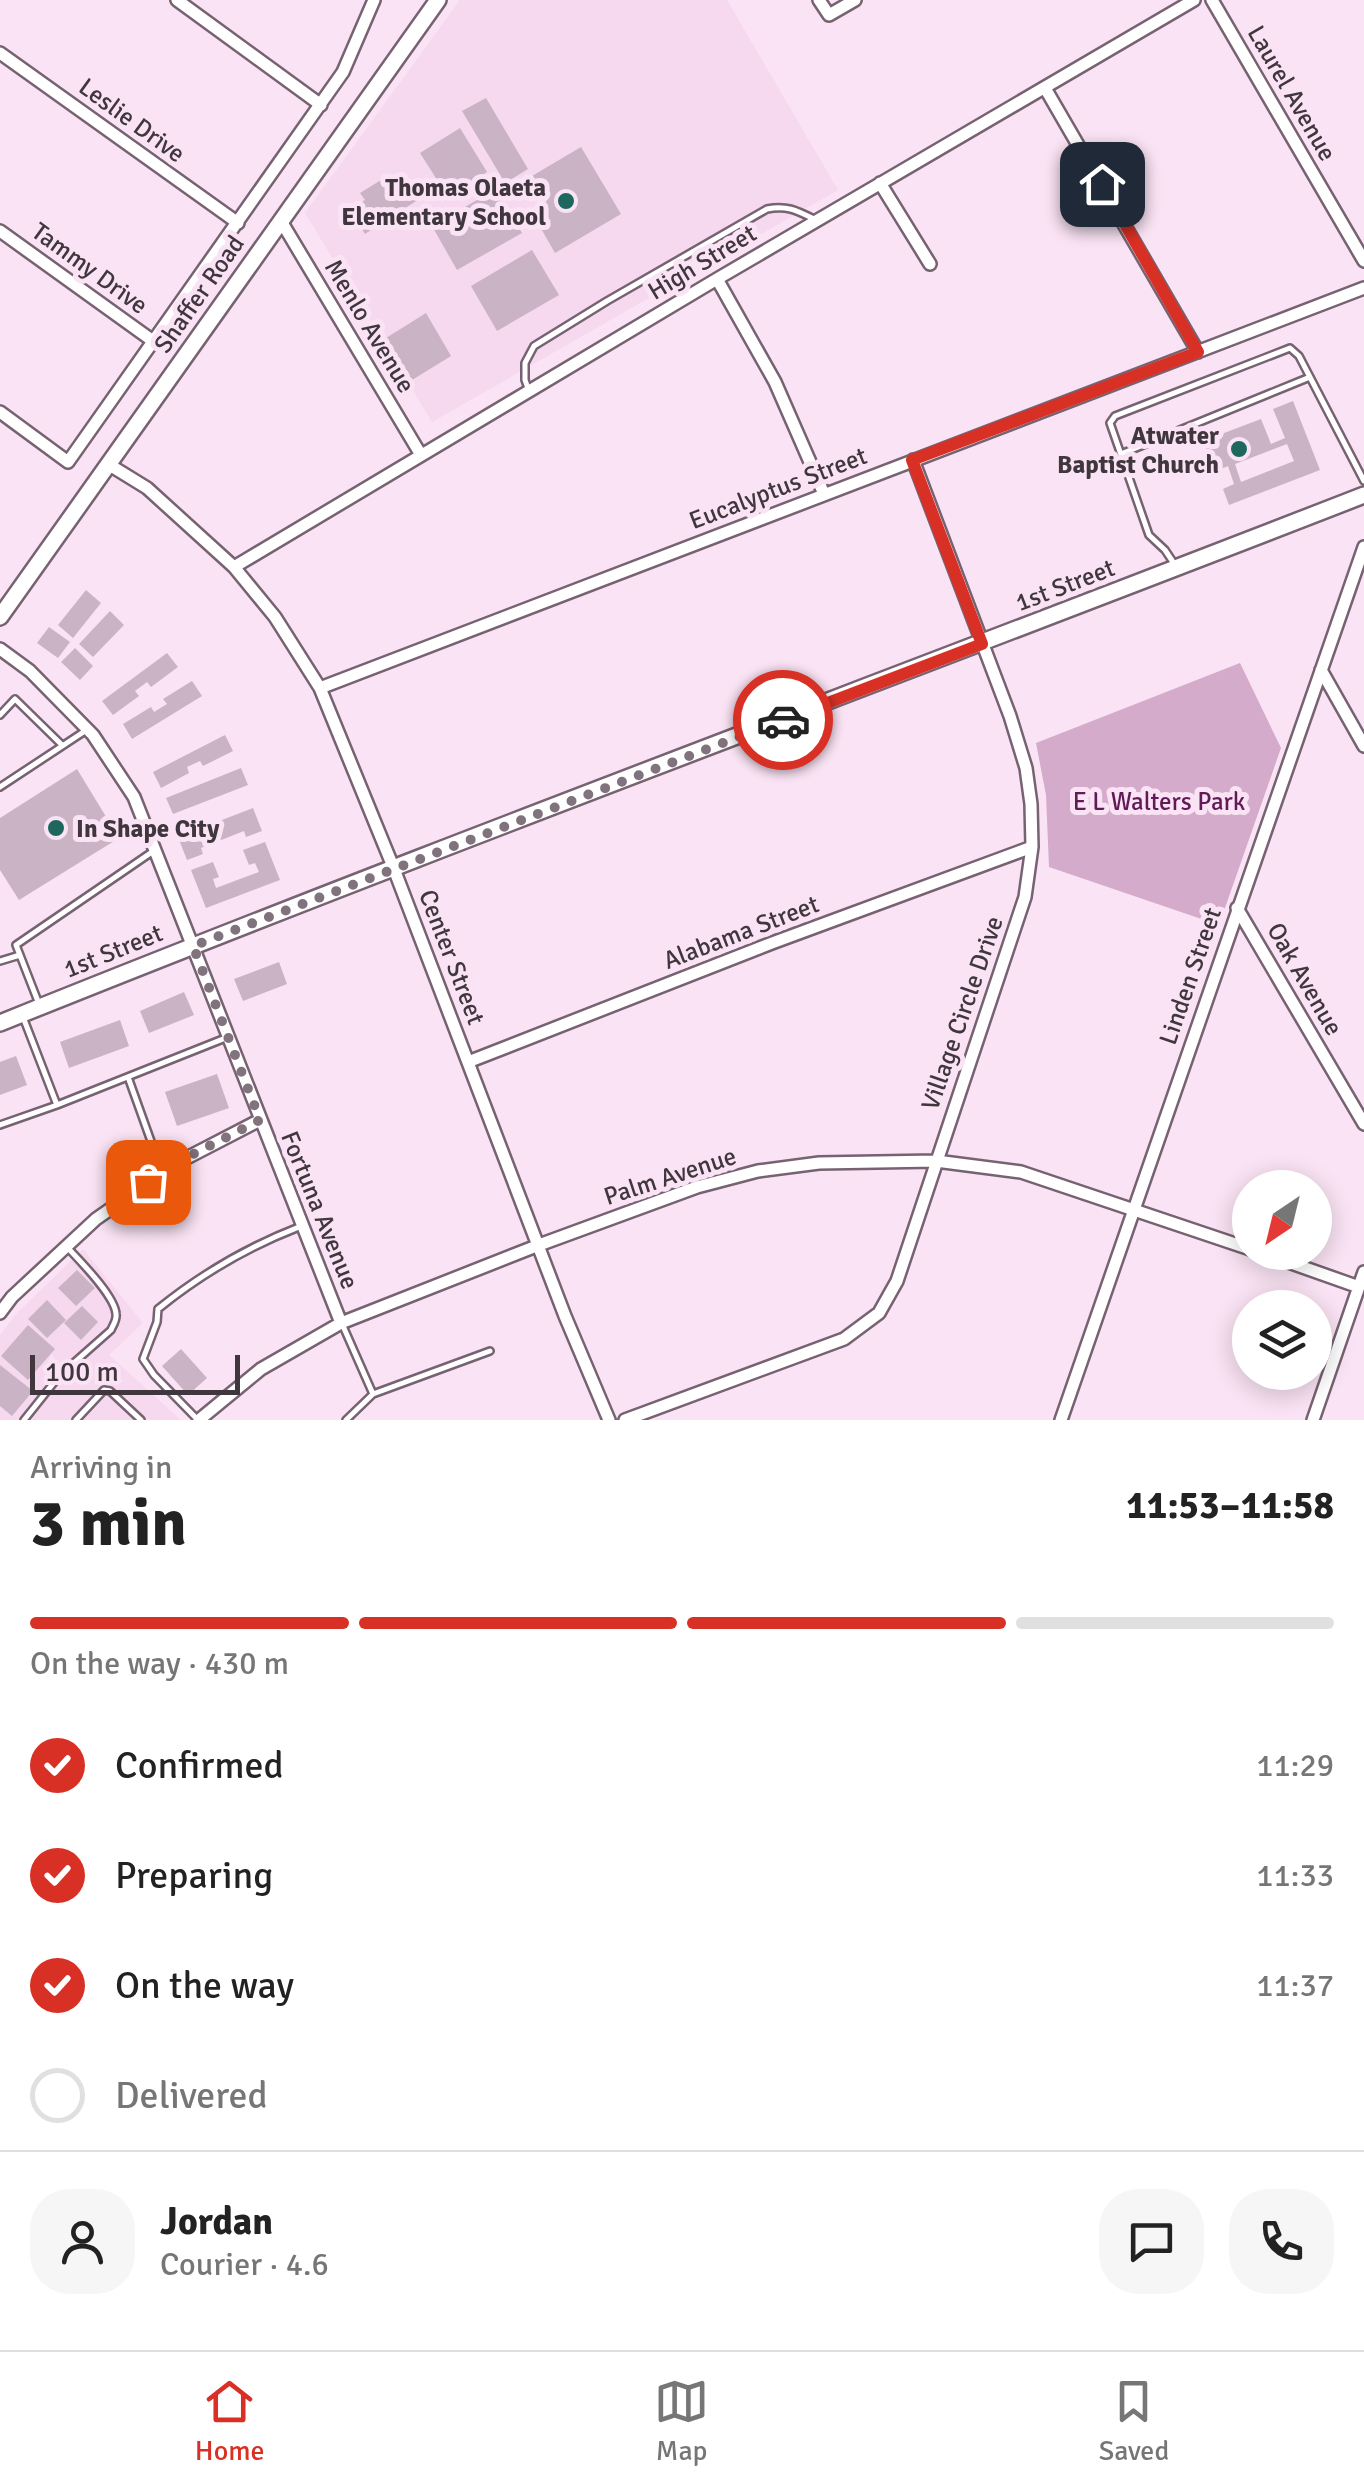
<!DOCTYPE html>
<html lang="en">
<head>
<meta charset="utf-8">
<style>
  :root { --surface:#fff; --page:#f6f6f6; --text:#222; --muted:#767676; --line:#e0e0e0; --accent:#d93025 }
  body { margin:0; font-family:Signika,sans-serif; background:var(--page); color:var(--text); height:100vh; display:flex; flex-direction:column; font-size:38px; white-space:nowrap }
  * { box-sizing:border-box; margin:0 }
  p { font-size:32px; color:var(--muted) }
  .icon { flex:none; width:55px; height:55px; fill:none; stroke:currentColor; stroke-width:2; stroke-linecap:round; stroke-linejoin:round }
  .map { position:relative; height:1420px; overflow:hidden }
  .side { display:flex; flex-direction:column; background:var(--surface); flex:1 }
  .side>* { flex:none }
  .needle { width:65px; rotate:215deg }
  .fabs { position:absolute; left:1232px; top:1170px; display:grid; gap:20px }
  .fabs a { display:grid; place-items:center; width:100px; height:100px; border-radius:50%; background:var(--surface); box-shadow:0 5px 25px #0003; font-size:50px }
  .scale { position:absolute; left:30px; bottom:25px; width:210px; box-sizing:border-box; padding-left:10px; border:5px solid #40373e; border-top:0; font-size:28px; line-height:35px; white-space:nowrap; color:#40373e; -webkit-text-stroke:8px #fae3f4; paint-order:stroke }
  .pin { position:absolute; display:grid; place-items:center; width:85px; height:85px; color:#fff; margin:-42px; border-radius:20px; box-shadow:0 5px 15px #0006 }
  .courier { position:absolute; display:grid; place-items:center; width:100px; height:100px; margin:-50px; border:8px solid #d93025; border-radius:50%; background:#fff; color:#222; box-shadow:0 2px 12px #0007 }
  .head em { font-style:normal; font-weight:700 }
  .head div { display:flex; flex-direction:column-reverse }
  .head { display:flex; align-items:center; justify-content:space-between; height:170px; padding:0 30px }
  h1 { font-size:65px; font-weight:700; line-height:75px }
  .bar { display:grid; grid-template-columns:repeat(4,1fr); gap:15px 10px; align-content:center; height:120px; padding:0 30px }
  .bar i { height:12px; border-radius:8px; background:var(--line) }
  .bar .on { background:var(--accent) }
  .bar p { grid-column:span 4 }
  .line { display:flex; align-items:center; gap:25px; padding:0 30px; border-top:2px solid var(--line) }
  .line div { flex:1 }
  .round { display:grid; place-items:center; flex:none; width:105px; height:105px; border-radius:40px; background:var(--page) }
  ol { padding:0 30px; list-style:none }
  li { display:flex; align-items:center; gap:30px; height:110px }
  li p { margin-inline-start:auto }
  li .icon { padding:10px; border-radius:50%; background:var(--accent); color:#fff; stroke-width:4 }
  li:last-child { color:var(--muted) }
  li i { width:55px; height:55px; border:5px solid var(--line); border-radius:50% }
  .menu { display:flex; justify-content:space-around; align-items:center; height:140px; border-top:2px solid var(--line); background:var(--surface); font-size:28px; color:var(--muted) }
  .menu a { display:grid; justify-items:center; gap:5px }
  .menu .on { color:var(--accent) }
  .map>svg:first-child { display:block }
  .built { fill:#f6d8ef }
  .green { fill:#d4abca }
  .building { fill:#cab3c4; fill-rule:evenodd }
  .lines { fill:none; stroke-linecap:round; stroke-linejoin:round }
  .lane-casing { stroke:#766271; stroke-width:10 }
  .street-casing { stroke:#766271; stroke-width:16 }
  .secondary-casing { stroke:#766271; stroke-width:20 }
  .lane { stroke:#fff; stroke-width:5 }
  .street { stroke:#fff; stroke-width:11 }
  .secondary { stroke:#fff; stroke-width:15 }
  .done { stroke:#81737e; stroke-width:10; stroke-dasharray:0 18 }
  .route { stroke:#d93025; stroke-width:12 }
  .poi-dot { fill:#1d675f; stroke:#fae3f4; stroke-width:4 }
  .labels { text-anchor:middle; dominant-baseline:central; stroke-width:10; stroke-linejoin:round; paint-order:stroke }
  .street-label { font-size:25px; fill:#40373e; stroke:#fae3f4 }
  .poi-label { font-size:25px; font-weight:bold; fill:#40373e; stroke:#fae3f4; text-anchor:end }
  .park-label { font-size:25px; fill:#601a55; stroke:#fae3f4 }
</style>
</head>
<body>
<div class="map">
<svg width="1364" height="1420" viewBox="0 0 1364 1420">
  <rect width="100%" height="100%" fill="#fae3f4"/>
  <path class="built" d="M 460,0 L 727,0 L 838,190 L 432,422 L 305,213 Z
    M 83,1249 L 143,1323 L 109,1355 L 181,1420 L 0,1420 L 0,1335 L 17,1313 Z"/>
  <path class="green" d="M 1240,663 L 1281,748 L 1219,925 L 1049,867 L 1046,795 L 1036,743 Z"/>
  <path class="building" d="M 486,98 L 528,169 L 505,183 L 462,111 Z
    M 460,128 L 487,172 L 448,197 L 420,153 Z
    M 581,147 L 621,214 L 555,253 L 531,211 L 547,201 L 532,176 Z
    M 386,177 L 390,184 L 403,177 L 418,200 L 405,208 L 408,213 L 383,229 L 380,224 L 365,234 L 350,210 L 365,200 L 360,193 Z
    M 496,189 L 522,233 L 457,270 L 432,226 Z
    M 532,250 L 559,295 L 497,331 L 471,286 Z
    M 426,313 L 451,356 L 412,380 L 386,338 Z
    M 1293,401 L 1320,470 L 1229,505 L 1223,489 L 1234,484 L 1228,466 L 1214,472 L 1203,441 L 1261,419 L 1271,444 L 1285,438 L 1273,409 ZM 1287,444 L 1294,461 L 1241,482 L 1235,464 Z
    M 86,590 L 101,603 L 73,638 L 58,625 Z
    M 110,611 L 124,625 L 93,657 L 79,644 Z
    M 49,627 L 70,642 L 58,658 L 37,643 Z
    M 75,648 L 93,666 L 80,680 L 61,662 Z
    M 167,653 L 178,667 L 151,687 L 147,682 L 135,691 L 139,696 L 113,715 L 102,701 Z
    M 192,681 L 202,696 L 132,739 L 123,724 L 151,707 L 154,712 L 167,704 L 163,699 Z
    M 225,735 L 233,751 L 203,766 L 200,761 L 187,767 L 189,773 L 161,788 L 153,772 Z
    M 241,768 L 248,785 L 173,814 L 166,798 Z
    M 77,769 L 119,838 L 19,900 L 0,870 L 0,818 Z
    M 253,808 L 262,831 L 246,837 L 244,831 L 201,848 L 203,854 L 187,860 L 178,837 Z
    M 265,842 L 280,880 L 206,908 L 191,870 L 213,862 L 219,877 L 213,879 L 216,888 L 259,872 L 255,863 L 249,865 L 243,850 Z
    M 279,962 L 287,984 L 243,1001 L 234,979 Z
    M 184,992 L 194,1015 L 149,1033 L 140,1011 Z
    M 120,1020 L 129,1046 L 69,1068 L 60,1042 Z
    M 16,1056 L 27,1085 L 0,1095 L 0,1062 Z
    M 217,1074 L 229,1108 L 177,1126 L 165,1092 Z
    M 77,1270 L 95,1288 L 76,1306 L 58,1288 Z
    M 47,1300 L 66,1320 L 47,1338 L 28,1319 Z
    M 82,1306 L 98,1322 L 81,1340 L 64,1323 Z
    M 28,1325 L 55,1349 L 28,1380 L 1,1356 Z
    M 181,1349 L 207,1378 L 188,1395 L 162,1366 Z
    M 0,1365 L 33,1391 L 12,1416 L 0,1406 Z"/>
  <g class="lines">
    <defs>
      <path id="lane" d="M 529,391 L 525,380 L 525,363 L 534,346 L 607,301 L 767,209 C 786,205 796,210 814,219
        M 1121,454 L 1310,377
        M 1175,565 L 1165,550 L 1149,535 L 1110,423 L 1115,416 L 1290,348 L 1299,356 L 1364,481
        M 0,715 L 15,699 L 62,745
        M 0,787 L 85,731
        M 0,961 L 20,955
        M 39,1004 L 16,945 L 152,852
        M 23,1017 L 57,1105 L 228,1037
        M 128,1077 L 152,1144
        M 0,1125 L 57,1105
        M 343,1326 L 373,1394
        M 24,1420 L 60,1375 L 111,1330 C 113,1325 117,1320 116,1314 C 115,1296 80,1261 67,1247
        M 76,1420 L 104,1390 L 110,1391 L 141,1420
        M 198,1420 L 154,1375 L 143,1359 L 157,1322 L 158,1309 C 200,1275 250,1246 299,1227
        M 346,1420 L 373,1394 L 490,1351"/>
      <path id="street" d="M 177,0 L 321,105
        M 819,0 L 829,15 L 855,0
        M 1212,0 L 1364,261
        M 0,53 L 238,223
        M 1045,88 L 1198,352
        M 880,183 L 930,264
        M 281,221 L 421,455
        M 0,231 L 153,341
        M 717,279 L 775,382 L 824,494
        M 0,412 L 68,462 L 343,72 L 374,0
        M 108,464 L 147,488 L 234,567 L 275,617 L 320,688 L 394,869 L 565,1316 L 609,1420
        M 234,567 L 717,279 L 1194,0
        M 0,649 L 30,671 L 93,735 L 134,797 L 341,1323
        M 1321,670 L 1364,746
        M 320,688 L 1364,288
        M 1237,908 L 1364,1124
        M 468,1062 L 772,943 L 1032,847
        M 1260,1252 L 1359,1287
        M 0,1313 L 12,1297 L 96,1219 L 175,1164 L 260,1120
        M 199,1420 L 261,1369 L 341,1323 L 539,1245 L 697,1187 L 758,1171 L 819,1163 L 936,1161 L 1021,1172 L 1250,1249
        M 625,1420 L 844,1339 L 879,1313 L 897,1281 L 1025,897 L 1032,847 L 1031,804 L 1026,768 L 1010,716 L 913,460
        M 1061,1420 L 1364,547
        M 1313,1420 L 1364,1272"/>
      <path id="secondary" d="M 0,617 L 438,0
        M 0,1023 C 452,841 910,672 1364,495"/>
    </defs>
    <use href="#lane" class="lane-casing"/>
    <use href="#street" class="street-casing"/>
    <use href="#secondary" class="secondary-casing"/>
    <use href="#lane" class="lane"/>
    <use href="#street" class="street"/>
    <use href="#secondary" class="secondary"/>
  </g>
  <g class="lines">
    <path class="done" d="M 148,1182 L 174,1164 L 260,1120 L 193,946 L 783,720"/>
    <path class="route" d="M 783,720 L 982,644 L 912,460 L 1198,352 L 1102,184"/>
  </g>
  <g class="poi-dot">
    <circle cx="566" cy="201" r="10"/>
    <circle cx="1239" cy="449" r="10"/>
    <circle cx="56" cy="828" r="10"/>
  </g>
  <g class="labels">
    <g class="street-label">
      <text transform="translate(1292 93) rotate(60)">Laurel Avenue</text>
      <text transform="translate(132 120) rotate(36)">Leslie Drive</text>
      <text transform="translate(702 262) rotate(-31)">High Street</text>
      <text transform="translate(90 268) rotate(36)">Tammy Drive</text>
      <text transform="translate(199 294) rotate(-55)">Shaffer Road</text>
      <text transform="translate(370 326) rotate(59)">Menlo Avenue</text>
      <text transform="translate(778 488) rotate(-21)">Eucalyptus Street</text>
      <text transform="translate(1065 585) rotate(-21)">1st Street</text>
      <text transform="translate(741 932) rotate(-21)">Alabama Street</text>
      <text transform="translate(113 951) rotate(-22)">1st Street</text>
      <text transform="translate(452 957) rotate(69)">Center Street</text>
      <text transform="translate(1190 976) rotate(-71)">Linden Street</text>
      <text transform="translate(1305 979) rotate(60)">Oak Avenue</text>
      <text transform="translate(962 1013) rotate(-71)">Village Circle Drive</text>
      <text transform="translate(670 1176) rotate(-18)">Palm Avenue</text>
      <text transform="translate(320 1210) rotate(68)">Fortuna Avenue</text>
    </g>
    <g class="poi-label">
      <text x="546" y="187">Thomas Olaeta<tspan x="546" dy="29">Elementary School</tspan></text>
      <text x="1219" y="435">Atwater<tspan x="1219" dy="29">Baptist Church</tspan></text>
      <text x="76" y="828" text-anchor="start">In Shape City</text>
    </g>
    <g class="park-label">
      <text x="1159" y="801">E L Walters Park</text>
    </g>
  </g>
</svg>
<div class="fabs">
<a><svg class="needle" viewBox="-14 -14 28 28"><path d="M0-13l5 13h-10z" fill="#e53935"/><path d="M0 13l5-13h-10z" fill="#767676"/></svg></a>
<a><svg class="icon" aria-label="layers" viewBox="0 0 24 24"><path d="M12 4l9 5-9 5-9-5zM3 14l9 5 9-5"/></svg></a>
</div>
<div class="scale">100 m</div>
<div class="pin" style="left:148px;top:1182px;background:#ea580c"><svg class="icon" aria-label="bag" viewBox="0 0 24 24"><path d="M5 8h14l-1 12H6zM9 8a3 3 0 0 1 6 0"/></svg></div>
<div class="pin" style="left:1102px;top:184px;background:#1f2937"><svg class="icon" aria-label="home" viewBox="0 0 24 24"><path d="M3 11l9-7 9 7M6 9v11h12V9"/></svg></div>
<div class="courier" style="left:783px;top:720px"><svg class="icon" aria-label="car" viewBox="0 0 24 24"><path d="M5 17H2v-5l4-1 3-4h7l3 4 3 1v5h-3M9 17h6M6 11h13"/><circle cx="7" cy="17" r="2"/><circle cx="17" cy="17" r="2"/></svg></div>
</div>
<section class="side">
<div class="head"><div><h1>3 min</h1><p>Arriving in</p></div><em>11:53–11:58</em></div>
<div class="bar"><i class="on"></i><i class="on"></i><i class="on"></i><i></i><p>On the way · 430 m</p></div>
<ol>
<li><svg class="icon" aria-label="check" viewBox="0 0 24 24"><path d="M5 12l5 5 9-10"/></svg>Confirmed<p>11:29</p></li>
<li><svg class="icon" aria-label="check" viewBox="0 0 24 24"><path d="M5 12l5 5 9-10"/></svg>Preparing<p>11:33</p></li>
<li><svg class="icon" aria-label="check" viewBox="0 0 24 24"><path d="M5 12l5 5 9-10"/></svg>On the way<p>11:37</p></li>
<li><i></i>Delivered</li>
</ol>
<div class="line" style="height:180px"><a class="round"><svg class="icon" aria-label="person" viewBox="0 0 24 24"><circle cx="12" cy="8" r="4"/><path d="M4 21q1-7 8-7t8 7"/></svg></a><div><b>Jordan</b><p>Courier · 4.6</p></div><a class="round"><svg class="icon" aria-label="chat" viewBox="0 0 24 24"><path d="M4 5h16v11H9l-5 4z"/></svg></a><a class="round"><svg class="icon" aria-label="phone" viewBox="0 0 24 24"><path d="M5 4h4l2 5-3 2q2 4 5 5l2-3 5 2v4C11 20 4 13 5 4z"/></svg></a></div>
</section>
<nav class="menu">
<a class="on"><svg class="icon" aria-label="home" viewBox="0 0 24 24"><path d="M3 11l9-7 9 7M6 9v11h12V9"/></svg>Home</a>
<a><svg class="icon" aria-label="map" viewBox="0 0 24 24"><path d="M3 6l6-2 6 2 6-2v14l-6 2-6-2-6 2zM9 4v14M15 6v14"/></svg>Map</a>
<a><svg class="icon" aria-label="saved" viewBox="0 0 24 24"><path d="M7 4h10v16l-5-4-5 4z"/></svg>Saved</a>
</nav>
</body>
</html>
